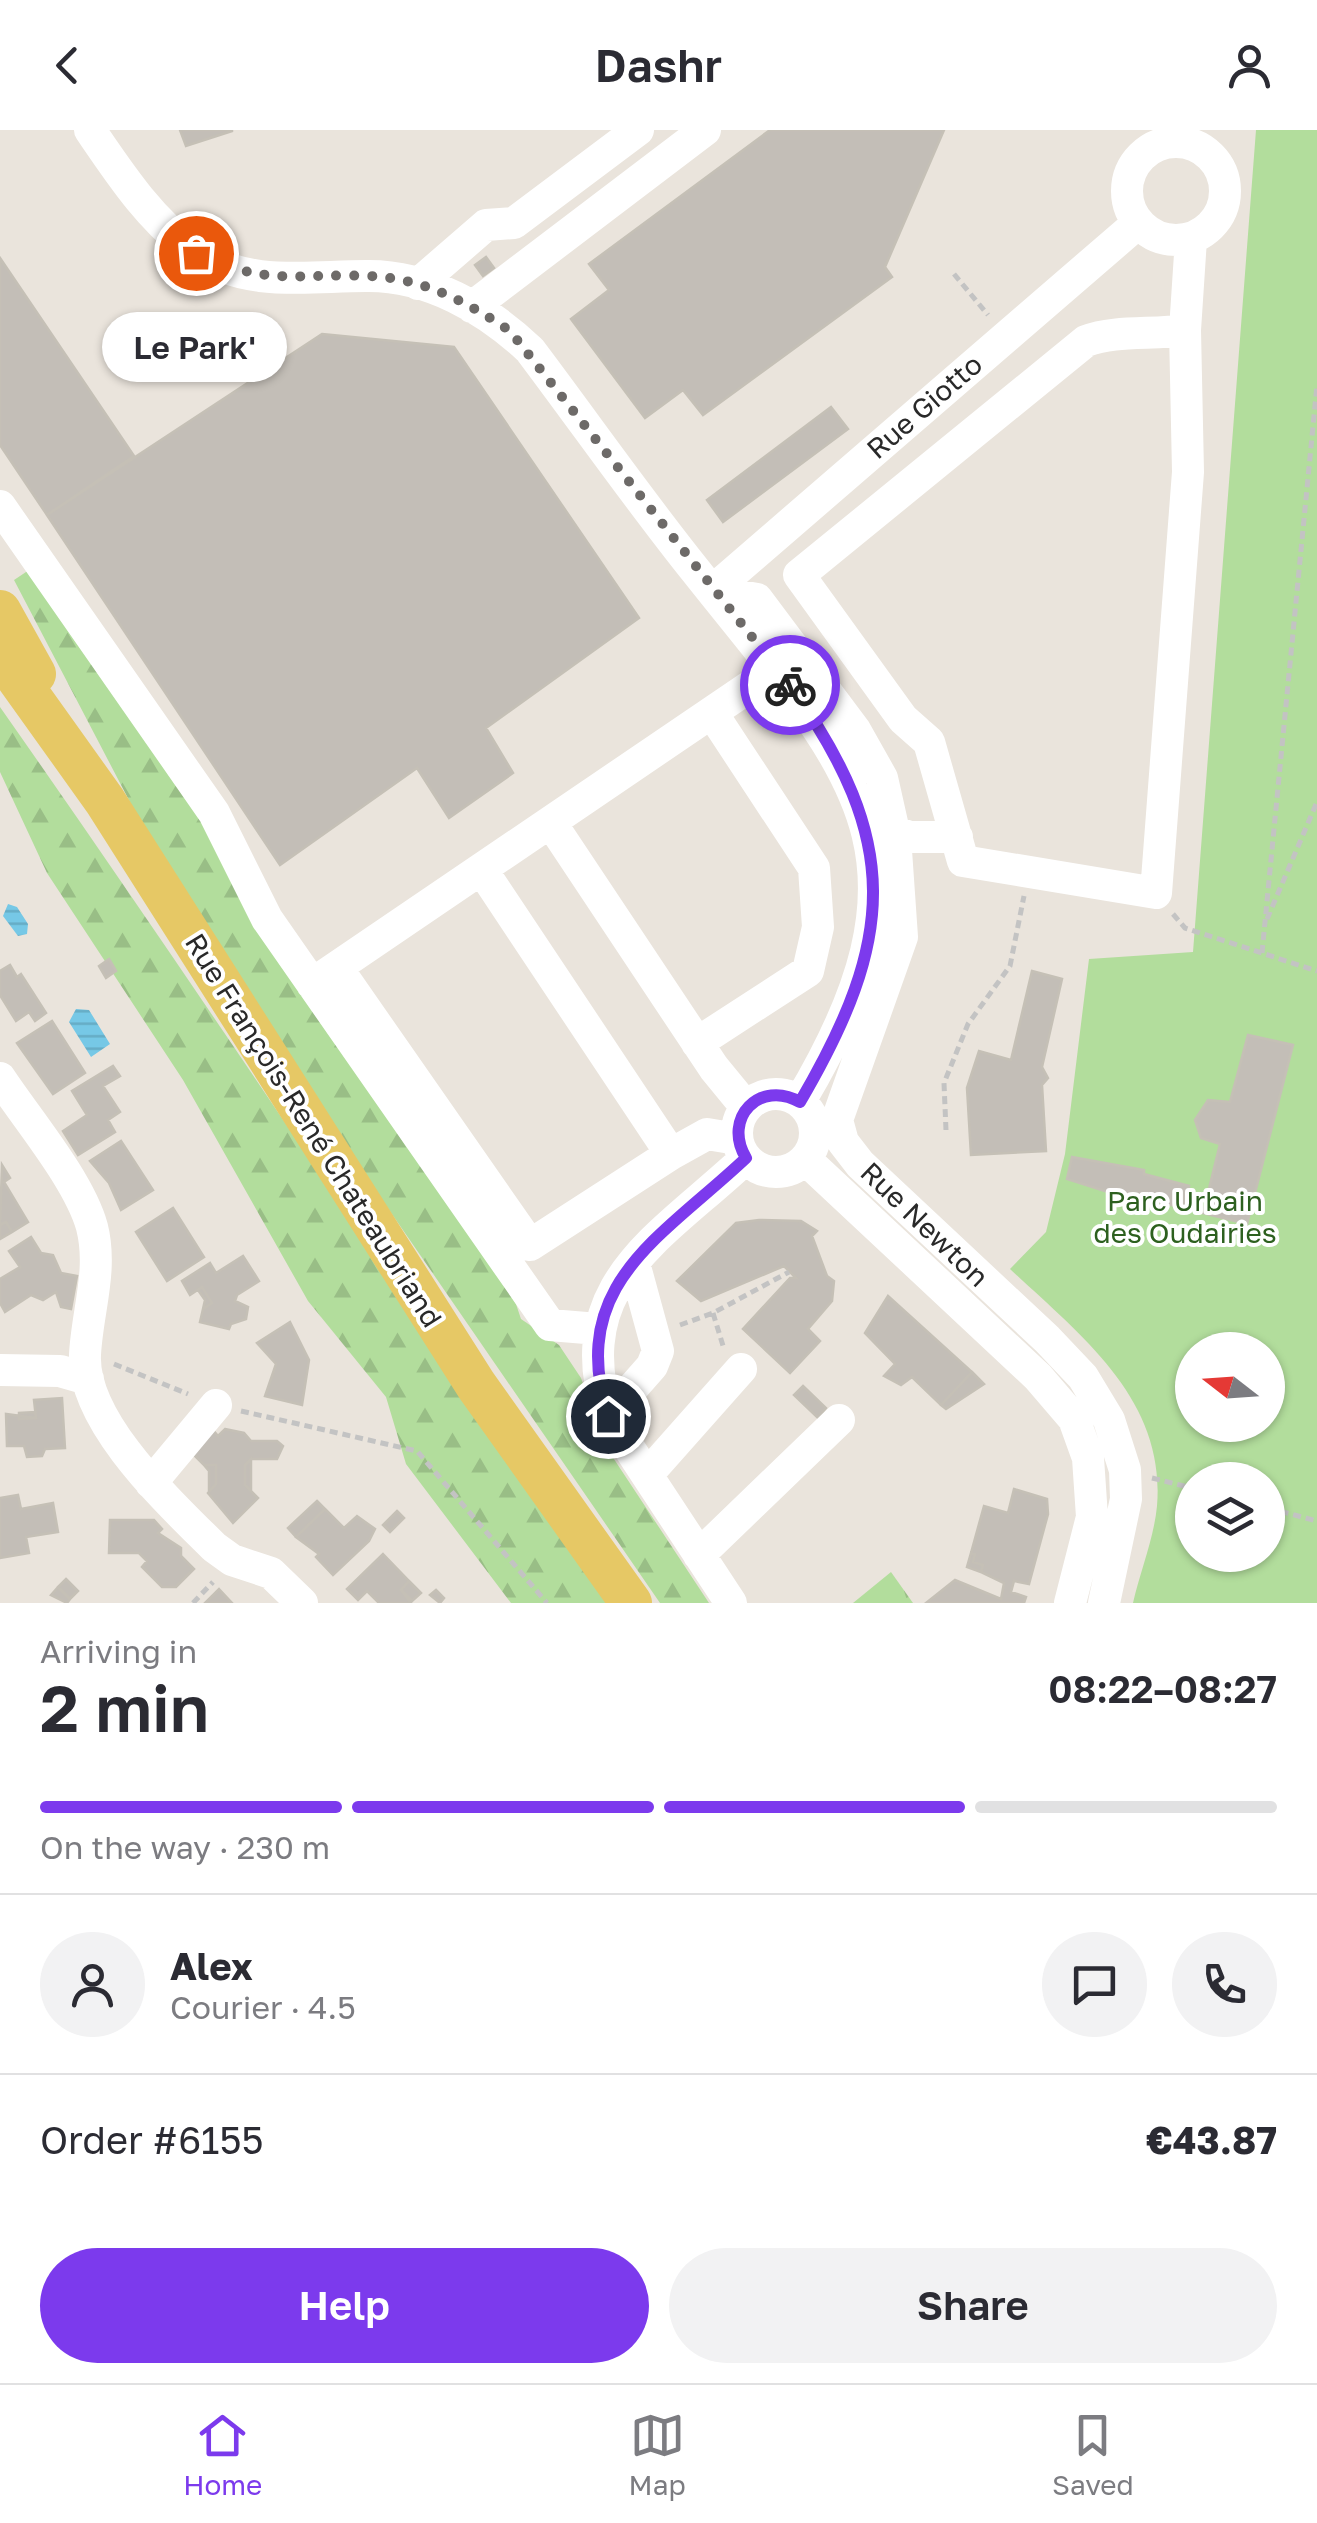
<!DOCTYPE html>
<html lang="en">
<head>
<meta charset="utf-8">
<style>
  :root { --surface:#fff; --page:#f2f2f3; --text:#2b2b33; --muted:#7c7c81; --line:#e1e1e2; --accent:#7c3aed }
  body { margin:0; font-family:"Golos Text",sans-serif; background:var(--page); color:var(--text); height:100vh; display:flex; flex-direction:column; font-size:38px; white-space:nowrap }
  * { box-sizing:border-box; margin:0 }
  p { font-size:32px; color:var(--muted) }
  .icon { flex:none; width:55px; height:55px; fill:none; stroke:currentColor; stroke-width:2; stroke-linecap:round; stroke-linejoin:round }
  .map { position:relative; height:1473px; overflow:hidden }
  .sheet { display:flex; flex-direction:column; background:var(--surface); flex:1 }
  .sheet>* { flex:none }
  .needle { width:65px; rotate:287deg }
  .fabs { position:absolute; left:1175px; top:1202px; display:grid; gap:20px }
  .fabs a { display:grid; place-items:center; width:110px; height:110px; border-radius:50%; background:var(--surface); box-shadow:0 2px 8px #0004; font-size:50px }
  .pin { position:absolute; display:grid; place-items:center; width:85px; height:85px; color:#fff; margin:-42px; border:5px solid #fff; border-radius:50%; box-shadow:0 2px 10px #0007 }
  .courier { position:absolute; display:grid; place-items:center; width:100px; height:100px; margin:-50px; border:8px solid #7c3aed; border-radius:50%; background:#fff; color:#222; box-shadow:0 2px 12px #0007 }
  .bubble { position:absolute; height:70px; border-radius:35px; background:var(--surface); box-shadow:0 2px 8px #0004; font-size:32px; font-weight:600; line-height:70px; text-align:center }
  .overview em { font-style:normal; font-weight:600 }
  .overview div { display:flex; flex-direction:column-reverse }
  .overview { display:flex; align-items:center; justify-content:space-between; height:170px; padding:0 40px }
  h1 { font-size:65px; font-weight:600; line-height:75px }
  .bar { display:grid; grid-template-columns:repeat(4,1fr); gap:15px 10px; align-content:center; height:120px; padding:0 40px }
  .bar i { height:12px; border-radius:8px; background:var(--line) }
  .bar .current { background:var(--accent) }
  .bar p { grid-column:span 4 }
  .line { display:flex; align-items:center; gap:25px; padding:0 40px; border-top:2px solid var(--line) }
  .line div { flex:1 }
  .round { display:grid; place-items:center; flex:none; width:105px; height:105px; border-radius:52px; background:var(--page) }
  .button { display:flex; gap:20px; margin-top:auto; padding:20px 40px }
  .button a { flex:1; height:115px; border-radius:60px; background:var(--accent); color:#fff; font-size:40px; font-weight:600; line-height:115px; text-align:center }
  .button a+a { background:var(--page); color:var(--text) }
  header { display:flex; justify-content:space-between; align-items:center; height:130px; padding:0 40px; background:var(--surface); font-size:45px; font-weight:600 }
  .tabs { display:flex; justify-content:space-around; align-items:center; height:140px; border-top:2px solid var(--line); background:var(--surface); font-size:28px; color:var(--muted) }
  .tabs a { display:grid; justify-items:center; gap:5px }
  .tabs .current { color:var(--accent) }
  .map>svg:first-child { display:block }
  .grass { fill:url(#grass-tufts) }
  .forest { fill:url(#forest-firs) }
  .park { fill:#b2dd9c; fill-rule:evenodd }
  .water { fill:url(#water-rules) }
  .building { fill:#c3beb7; stroke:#c5c0b6; stroke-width:2.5 }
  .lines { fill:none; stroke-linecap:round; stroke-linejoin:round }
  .path { stroke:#c3c3c3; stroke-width:5; stroke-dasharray:8 5; stroke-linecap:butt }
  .minor { stroke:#fff; stroke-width:32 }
  .major { stroke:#e6c865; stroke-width:42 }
  .done { stroke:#6d6a68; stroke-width:10; stroke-dasharray:0 18 }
  .route { stroke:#7c3aed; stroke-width:12 }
  .labels { text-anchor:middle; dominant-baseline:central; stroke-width:8; stroke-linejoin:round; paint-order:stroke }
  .street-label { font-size:28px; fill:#292929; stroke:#fff }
  .park-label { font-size:28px; fill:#2d601f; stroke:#fff }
</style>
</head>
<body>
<header><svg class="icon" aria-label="back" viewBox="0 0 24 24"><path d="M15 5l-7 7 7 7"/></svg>Dashr<svg class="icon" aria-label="person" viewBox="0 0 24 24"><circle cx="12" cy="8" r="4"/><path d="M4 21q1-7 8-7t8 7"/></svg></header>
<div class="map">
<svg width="1317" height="1473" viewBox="0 0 1317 1473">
  <defs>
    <pattern id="grass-tufts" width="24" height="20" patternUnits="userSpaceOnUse" patternTransform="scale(2.5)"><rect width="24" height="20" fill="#b2dd9c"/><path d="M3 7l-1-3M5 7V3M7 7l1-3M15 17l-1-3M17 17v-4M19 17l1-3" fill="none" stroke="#99be86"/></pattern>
    <pattern id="forest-firs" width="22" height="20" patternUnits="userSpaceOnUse" patternTransform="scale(2.5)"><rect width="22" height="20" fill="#b2dd9c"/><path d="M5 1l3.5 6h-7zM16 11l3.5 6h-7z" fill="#99be86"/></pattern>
    <pattern id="water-rules" width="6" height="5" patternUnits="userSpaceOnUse" patternTransform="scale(2.5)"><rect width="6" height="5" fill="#76c8e6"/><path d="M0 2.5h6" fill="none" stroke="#66acc5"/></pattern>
  </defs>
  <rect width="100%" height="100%" fill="#eae4dc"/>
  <path class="grass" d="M 891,1442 L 913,1473 L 853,1473 Z"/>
  <path class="forest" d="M 32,438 L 222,709 L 516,1174 L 521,1189 L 559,1215 L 581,1248 L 606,1317 L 709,1473 L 660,1473 L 294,942 L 155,720 L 14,450 Z
    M 0,577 C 208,873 406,1177 614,1473 L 511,1473 L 406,1334 L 386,1267 L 308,1171 L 183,950 L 47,743 L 0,642 Z"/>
  <path class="park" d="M 1256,0 L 1317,0 L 1317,1473 L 1133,1473 C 1140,1442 1154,1408 1157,1376 C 1166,1269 1080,1205 1010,1139 L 1046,1102 L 1065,1024 L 1089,829 L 1193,822 ZM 1192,1220 L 1268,1220 L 1268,1295 L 1192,1295 ZM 1192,1350 L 1268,1350 L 1268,1425 L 1192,1425 Z"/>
  <path class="water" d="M 8,774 L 17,777 L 28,794 L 27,804 L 18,806 L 3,786 Z
    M 76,879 L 89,880 L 110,914 L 91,927 L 69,892 Z"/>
  <path class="building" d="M 180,0 L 232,0 L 232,1 L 186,16 Z
    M 770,0 L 944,0 L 885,137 L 892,147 L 703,285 L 683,260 L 645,288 L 571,189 L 609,160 L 589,134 Z
    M 486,127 L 494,138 L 483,146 L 475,135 Z
    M 0,128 L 134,326 L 47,385 L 0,315 Z
    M 322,204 L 454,217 L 639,488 L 486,598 L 513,643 L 449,688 L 417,638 L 280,735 L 47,385 Z
    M 831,277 L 848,299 L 723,392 L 707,370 Z
    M 109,829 L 116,841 L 106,848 L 99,836 Z
    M 10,835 L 17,847 L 21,844 L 46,883 L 35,891 L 29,882 L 16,891 L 0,865 L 0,841 Z
    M 1032,841 L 1062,849 L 1042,937 L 1048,948 L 1042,955 L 1046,1021 L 971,1025 L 967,958 L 979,921 L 1011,930 Z
    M 52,891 L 85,943 L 53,964 L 17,913 Z
    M 1248,905 L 1293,915 L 1247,1094 L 1203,1083 L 1220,1014 L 1201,1008 L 1195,990 L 1208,970 L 1230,972 Z
    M 113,936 L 120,946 L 103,956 L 120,982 L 108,990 L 115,1002 L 78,1025 L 63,1001 L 87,985 L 72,961 Z
    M 121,1011 L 153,1060 L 121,1080 L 109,1053 L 90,1031 Z
    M 1072,1027 L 1144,1040 L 1144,1044 L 1189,1056 L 1183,1078 L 1139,1067 L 1136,1071 L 1067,1049 Z
    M 2,1035 L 10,1048 L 4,1052 L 28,1092 L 12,1102 L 6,1092 L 0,1095 Z
    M 173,1078 L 204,1127 L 167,1151 L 136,1102 Z
    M 759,1090 L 801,1091 L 817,1101 L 812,1106 L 827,1146 L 834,1151 L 832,1171 L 808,1199 L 820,1211 L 790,1243 L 743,1199 L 790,1148 L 796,1148 L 784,1136 L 701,1171 L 677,1151 L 736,1093 Z
    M 6,1092 L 12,1102 L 0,1109 L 0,1095 Z
    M 31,1107 L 41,1123 L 53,1125 L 61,1143 L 77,1146 L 71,1179 L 61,1177 L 56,1162 L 43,1170 L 31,1165 L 5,1182 L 0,1173 L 0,1149 L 20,1137 L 9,1121 Z
    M 243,1126 L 259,1151 L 237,1165 L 235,1171 L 248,1177 L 246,1189 L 231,1194 L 229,1199 L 200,1192 L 203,1179 L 212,1173 L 202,1157 L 190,1165 L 182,1151 L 210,1133 L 216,1143 Z
    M 202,1157 L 212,1173 L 203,1179 L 205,1170 L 198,1160 Z
    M 888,1166 L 972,1242 L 941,1275 L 912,1247 L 901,1255 L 884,1246 L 895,1234 L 865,1203 Z
    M 290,1192 L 309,1230 L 302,1275 L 265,1266 L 276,1234 L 257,1213 Z
    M 972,1242 L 984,1254 L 946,1279 L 941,1275 Z
    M 803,1256 L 826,1278 L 818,1288 L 794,1265 Z
    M 62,1268 L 65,1318 L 45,1319 L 42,1326 L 27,1327 L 24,1316 L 7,1316 L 6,1284 L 36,1288 L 34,1270 Z
    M 35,1282 L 36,1288 L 19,1289 L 19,1283 Z
    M 225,1299 L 244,1303 L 251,1311 L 277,1311 L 283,1316 L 277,1329 L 251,1329 L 245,1335 L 245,1355 L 258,1368 L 233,1393 L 208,1363 L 216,1354 L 216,1335 L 204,1335 L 191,1322 L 213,1300 L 218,1306 Z
    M 251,1329 L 251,1361 L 245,1355 L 245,1335 Z
    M 204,1335 L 216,1335 L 216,1354 L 209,1362 L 209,1341 Z
    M 1014,1359 L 1047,1369 L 1048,1384 L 1029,1454 L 1014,1451 L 1011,1462 L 1026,1467 L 1024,1473 L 926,1473 L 955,1450 L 1001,1469 L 1004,1453 L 981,1442 L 983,1435 L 973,1432 L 975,1424 L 971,1423 L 984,1376 L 1008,1383 Z
    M 18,1365 L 21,1379 L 53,1373 L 58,1402 L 26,1407 L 29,1423 L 0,1428 L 0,1368 Z
    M 317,1371 L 325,1379 L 296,1407 L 288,1398 Z
    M 325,1379 L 344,1398 L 357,1386 L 375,1399 L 369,1411 L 333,1445 L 316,1427 L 319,1424 L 296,1407 Z
    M 397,1381 L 404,1388 L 390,1402 L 383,1395 Z
    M 110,1390 L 154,1390 L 162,1399 L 158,1403 L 181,1418 L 181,1426 L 194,1439 L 176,1457 L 162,1457 L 142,1437 L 147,1431 L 139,1423 L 109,1423 Z
    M 971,1423 L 975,1424 L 973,1432 L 983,1435 L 981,1442 L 967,1437 Z
    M 383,1424 L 409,1451 L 401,1460 L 411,1473 L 379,1473 L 367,1461 L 358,1470 L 347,1459 Z
    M 66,1449 L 78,1461 L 70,1469 L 58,1457 Z
    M 409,1451 L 421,1463 L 412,1471 L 401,1460 Z
    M 58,1457 L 70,1469 L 67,1473 L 51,1465 Z
    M 219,1459 L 232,1473 L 205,1473 Z
    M 436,1460 L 444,1468 L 440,1473 L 430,1465 Z"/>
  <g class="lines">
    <path class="path" d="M 954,144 L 988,185
      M 1173,784 L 1185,798 L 1317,841
      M 1267,789 L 1317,672
      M 1262,823 L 1317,255
      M 946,1000 L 944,953 L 968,894 L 1010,836 L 1024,766
      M 713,1183 L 724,1219
      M 680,1195 L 713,1183 L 789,1142
      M 114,1234 L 188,1264
      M 241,1281 L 417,1321 L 547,1473
      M 1152,1348 L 1192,1358
      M 1268,1378 L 1317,1391
      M 193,1473 L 213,1452"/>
    <path class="minor" d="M 90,0 C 120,44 150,90 195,122 C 246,158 308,146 366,146 C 428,145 487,179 530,220 C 585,293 638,369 695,440 C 852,638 949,721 800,971
      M1127 61a49 49 0 1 1 98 0a49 49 0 1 1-98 0Z
      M 418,154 L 486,95 L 514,93 L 638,0
      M 472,177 L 705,0
      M 1185,200 L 1188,342 L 1156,763 L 963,731 L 929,612 L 903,589 L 799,445 L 1086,211 C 1115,200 1153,205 1185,200 Z
      M 1185,200 L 1191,109
      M 0,376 L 214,683 L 267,789 L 550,1195 L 598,1199
      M 712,461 L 757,469 L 855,600 L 882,648 L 895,706 L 902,807 L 837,990 L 843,1012 L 860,1034 L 1047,1209 L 1083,1247 L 1109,1290 L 1125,1340 L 1126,1369 L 1104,1473
      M 712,461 L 1138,93
      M 551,693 L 714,938 L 746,977
      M 879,696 L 910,707 L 957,707
      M 482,740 L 671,1024 L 707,1004 L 737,1009
      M 337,838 L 530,1115 L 671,1024
      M 312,854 L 777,538
      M 697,913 L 808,841 L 818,797 L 814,738 L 712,583
      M 0,948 C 27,989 79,1050 92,1097 C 103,1141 87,1182 85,1225 C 82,1292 170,1373 214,1417 L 232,1430 L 271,1443 L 302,1473
      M737 1003a39 39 0 1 1 78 0a39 39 0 1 1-78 0Z
      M 805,1029 L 1038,1247 L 1074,1289 L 1088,1328 L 1092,1387 L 1070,1473
      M 0,1240 L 60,1241 L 88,1249
      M 608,1286 L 652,1236 L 658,1221 L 634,1133
      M 647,1345 L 741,1239
      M 151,1353 L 216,1275
      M 699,1425 L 839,1290
      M 731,1473 L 608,1286 C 567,1153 660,1109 746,1028"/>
    <path class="major" d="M 0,481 L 35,544
      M 0,524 L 105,671 L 476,1255 L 631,1473"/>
  </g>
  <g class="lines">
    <path class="done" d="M 196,123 C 266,157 298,143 369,146 C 423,148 467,172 510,201 L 790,555"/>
    <path class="route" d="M 608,1286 C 567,1154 660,1109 746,1028 C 722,988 760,949 800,972 C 896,808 902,712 790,555"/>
  </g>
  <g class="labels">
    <g class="street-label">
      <text transform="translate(924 276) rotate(-41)">Rue Giotto</text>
      <text transform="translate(314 1000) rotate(58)">Rue François-René Chateaubriand</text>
      <text transform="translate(925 1094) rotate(44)">Rue Newton</text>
    </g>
    <g class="park-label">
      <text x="1185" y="1070">Parc Urbain<tspan x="1185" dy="32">des Oudairies</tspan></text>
    </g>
  </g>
</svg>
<div class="fabs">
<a><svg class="needle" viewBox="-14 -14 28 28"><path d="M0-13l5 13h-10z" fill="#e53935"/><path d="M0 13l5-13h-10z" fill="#7c7c81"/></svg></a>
<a><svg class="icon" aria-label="layers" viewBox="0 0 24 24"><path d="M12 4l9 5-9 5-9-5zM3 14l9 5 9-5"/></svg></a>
</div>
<div class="pin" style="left:196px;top:123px;background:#ea580c"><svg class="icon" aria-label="bag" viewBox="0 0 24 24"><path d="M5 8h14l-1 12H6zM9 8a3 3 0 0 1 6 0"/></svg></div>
<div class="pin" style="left:608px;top:1286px;background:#1f2937"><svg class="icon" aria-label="home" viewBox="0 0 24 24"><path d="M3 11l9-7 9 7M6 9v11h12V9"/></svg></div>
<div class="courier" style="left:790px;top:555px"><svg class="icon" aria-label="bike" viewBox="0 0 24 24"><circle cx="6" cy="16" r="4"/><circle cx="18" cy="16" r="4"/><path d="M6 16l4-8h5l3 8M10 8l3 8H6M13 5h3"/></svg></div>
<div class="bubble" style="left:102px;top:182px;width:185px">Le Park'</div>
</div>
<section class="sheet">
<div class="overview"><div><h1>2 min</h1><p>Arriving in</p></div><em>08:22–08:27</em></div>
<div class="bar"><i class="current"></i><i class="current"></i><i class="current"></i><i></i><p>On the way · 230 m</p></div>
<div class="line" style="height:180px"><a class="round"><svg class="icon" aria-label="person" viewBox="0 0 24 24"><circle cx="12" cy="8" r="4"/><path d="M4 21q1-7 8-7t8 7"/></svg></a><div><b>Alex</b><p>Courier · 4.5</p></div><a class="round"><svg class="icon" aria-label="chat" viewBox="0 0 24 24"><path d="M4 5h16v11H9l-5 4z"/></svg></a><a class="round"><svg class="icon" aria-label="phone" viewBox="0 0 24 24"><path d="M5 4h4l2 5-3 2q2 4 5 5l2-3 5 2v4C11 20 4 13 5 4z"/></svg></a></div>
<div class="line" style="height:130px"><div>Order #6155</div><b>€43.87</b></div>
<div class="button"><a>Help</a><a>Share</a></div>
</section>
<nav class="tabs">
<a class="current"><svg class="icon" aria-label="home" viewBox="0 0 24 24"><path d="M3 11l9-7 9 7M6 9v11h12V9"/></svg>Home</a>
<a><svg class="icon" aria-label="map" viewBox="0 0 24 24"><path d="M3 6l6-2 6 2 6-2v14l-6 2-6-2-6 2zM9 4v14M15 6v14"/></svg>Map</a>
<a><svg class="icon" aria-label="saved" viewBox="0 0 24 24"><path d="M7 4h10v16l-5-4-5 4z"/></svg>Saved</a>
</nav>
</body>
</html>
